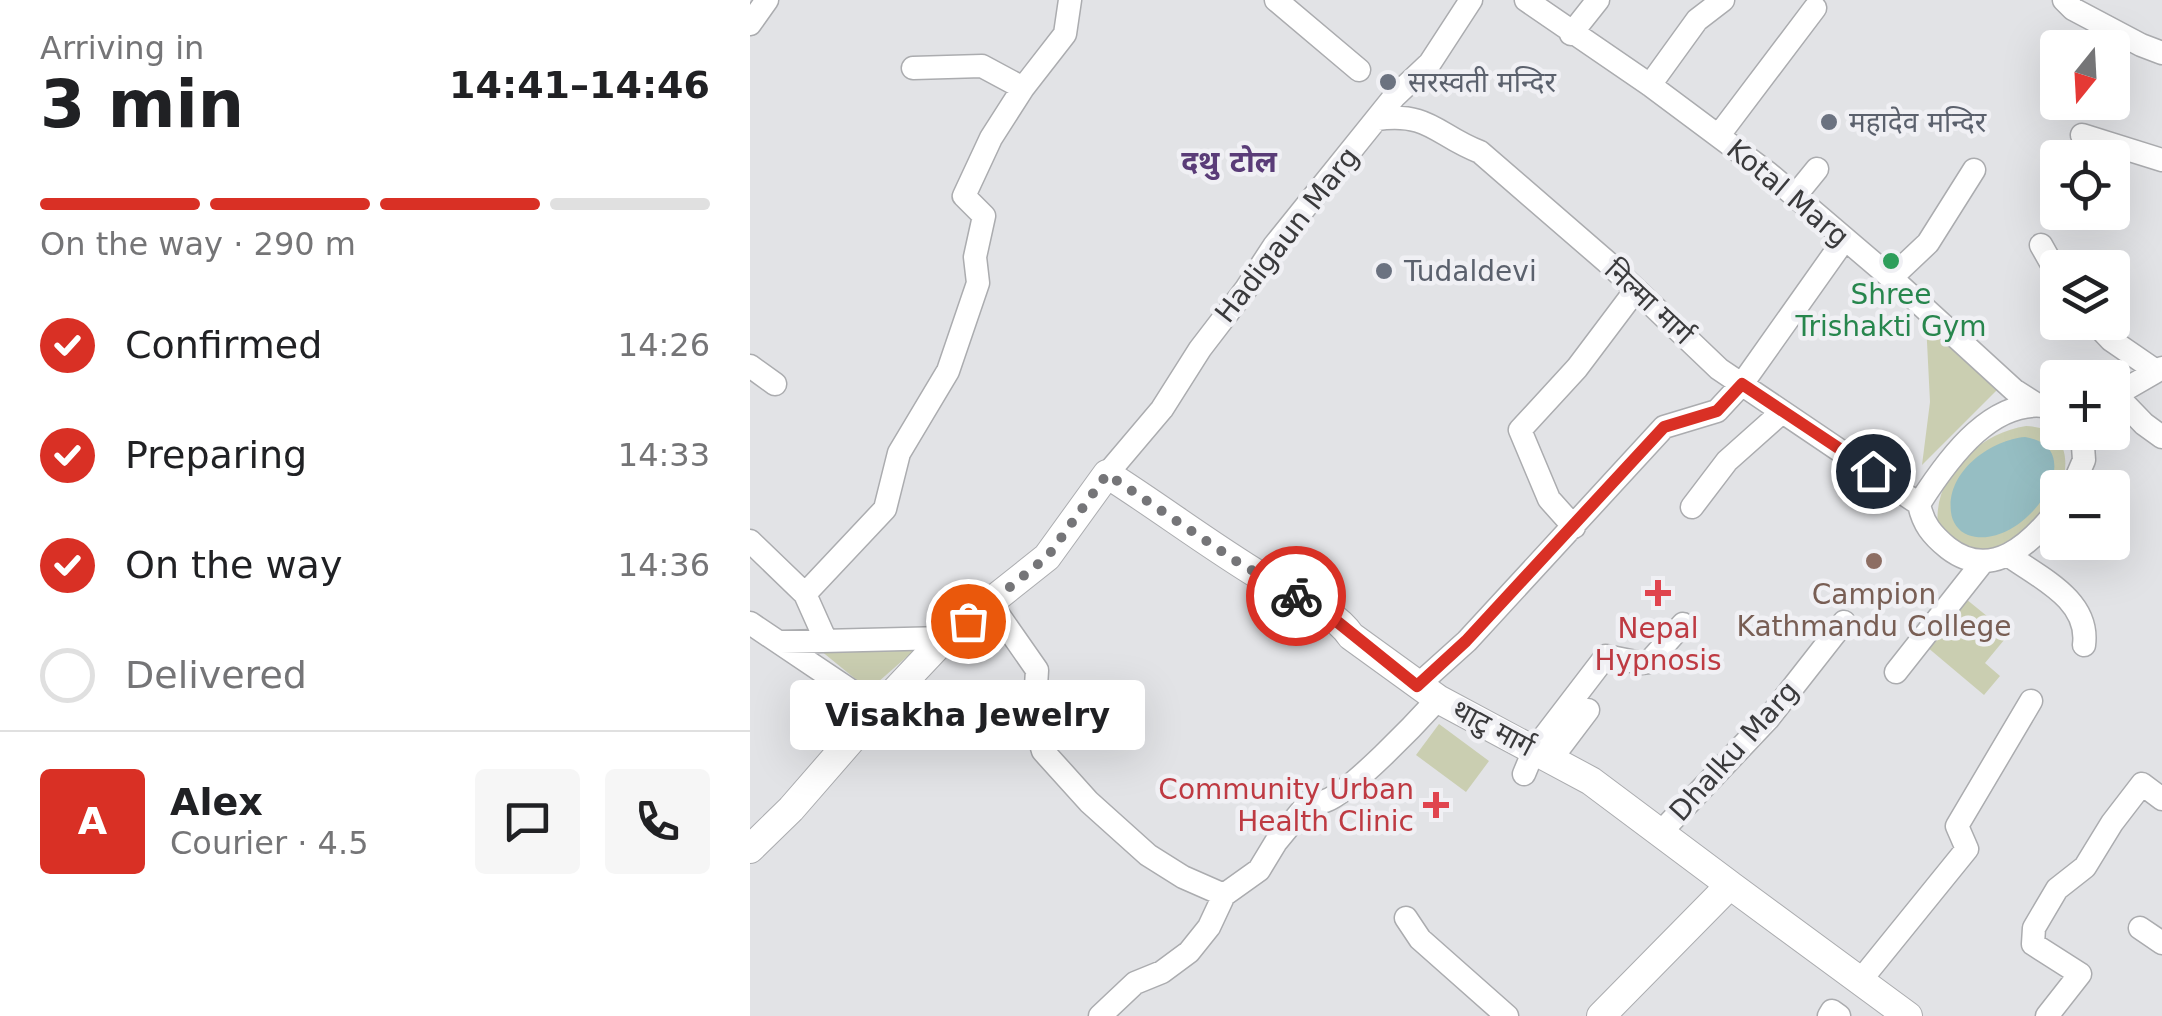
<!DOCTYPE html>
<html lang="en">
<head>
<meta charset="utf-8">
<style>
  :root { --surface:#fff; --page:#f6f6f6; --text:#202124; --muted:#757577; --line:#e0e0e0; --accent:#d93025 }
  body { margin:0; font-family:"DejaVu Sans","Noto Sans Devanagari",sans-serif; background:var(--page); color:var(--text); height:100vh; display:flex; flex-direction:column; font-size:38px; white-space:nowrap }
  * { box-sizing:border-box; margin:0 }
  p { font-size:32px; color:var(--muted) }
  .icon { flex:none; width:55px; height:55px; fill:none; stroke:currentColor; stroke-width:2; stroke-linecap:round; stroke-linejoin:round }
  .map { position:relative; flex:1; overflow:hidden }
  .details { display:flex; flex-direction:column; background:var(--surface); width:750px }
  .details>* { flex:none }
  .needle { width:65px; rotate:198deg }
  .controls { position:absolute; left:1290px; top:30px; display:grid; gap:20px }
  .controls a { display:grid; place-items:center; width:90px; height:90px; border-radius:10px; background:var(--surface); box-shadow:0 10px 40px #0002; font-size:50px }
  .pin { position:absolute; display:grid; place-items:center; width:85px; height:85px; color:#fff; margin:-42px; border:5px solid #fff; border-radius:50%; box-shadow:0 2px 10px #0007 }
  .courier { position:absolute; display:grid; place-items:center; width:100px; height:100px; margin:-50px; border:8px solid #d93025; border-radius:50%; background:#fff; color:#222; box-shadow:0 2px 12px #0007 }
  .bubble { position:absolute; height:70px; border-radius:10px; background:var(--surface); box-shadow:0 10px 40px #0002; font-size:32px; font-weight:700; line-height:70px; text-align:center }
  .summary em { font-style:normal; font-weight:700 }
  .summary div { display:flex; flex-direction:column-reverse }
  .summary { display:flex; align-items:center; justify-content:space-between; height:170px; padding:0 40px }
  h1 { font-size:65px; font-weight:700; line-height:75px }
  .bar { display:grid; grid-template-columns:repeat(4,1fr); gap:15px 10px; align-content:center; height:120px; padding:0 40px }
  .bar i { height:12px; border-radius:8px; background:var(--line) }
  .bar .active { background:var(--accent) }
  .bar p { grid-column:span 4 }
  .line { display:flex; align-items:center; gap:25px; padding:0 40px; border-top:2px solid var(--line) }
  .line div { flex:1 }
  .round { display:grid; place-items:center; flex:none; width:105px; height:105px; border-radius:10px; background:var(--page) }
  ol { padding:0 40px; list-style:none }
  li { display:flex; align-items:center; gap:30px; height:110px }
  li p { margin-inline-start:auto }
  li .icon { padding:10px; border-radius:50%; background:var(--accent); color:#fff; stroke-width:4 }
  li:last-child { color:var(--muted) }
  li i { width:55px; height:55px; border:5px solid var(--line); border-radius:50% }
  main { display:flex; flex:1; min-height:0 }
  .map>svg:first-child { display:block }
  .green { fill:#caceb1 }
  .water { fill:#96bec3 }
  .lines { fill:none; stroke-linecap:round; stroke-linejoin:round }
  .minor-casing { stroke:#abacaf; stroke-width:25 }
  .major-casing { stroke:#abacaf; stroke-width:30 }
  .minor { stroke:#fff; stroke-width:22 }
  .major { stroke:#fff; stroke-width:28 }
  .done { stroke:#757578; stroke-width:10; stroke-dasharray:0 18 }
  .route { stroke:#d93025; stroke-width:12 }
  .worship-dot { fill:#6b7280; stroke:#f0f0f4; stroke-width:4 }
  .leisure-dot { fill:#2e9e5b; stroke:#f0f0f4; stroke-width:4 }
  .education-dot { fill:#8d6e63; stroke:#f0f0f4; stroke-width:4 }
  .health-dot { fill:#e0444e; stroke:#f0f0f4; stroke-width:4 }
  .labels { text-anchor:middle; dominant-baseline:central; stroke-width:9; stroke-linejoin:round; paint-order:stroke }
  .worship-label { font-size:28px; fill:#5b616d; stroke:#f0f0f4; text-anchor:start }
  .street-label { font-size:28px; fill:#3a3a3c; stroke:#f0f0f4 }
  .leisure-label { font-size:28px; fill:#27864d; stroke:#f0f0f4 }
  .education-label { font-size:28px; fill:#785e54; stroke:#f0f0f4 }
  .health-label { font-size:28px; fill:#be3a42; stroke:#f0f0f4 }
  .neighbourhood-label { font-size:30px; font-weight:bold; fill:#5a3c78; stroke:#f0f0f4 }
</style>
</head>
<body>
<main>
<section class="details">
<div class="summary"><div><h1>3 min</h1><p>Arriving in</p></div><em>14:41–14:46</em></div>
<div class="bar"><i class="active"></i><i class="active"></i><i class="active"></i><i></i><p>On the way · 290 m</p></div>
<ol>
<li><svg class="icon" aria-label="check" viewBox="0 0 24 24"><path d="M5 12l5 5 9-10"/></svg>Confirmed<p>14:26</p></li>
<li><svg class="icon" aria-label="check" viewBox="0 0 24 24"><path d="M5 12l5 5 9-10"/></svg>Preparing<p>14:33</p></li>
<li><svg class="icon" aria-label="check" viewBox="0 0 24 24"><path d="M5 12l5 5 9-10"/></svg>On the way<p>14:36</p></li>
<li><i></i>Delivered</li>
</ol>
<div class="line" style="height:180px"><b class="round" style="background:var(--accent);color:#fff">A</b><div><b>Alex</b><p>Courier · 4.5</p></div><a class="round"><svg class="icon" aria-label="chat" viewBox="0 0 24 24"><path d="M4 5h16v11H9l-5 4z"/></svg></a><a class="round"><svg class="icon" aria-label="phone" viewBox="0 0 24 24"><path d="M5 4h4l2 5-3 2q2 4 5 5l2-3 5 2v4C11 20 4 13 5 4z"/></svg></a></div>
</section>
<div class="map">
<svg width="1412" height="1016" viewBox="0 0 1412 1016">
  <rect width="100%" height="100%" fill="#e2e3e6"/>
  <path class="green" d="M 1176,322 L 1249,388 L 1172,465 L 1180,402 Z
    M 1276,426 C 1313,427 1322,455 1311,487 L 1308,488 C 1305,509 1272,541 1251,548 C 1242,552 1228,551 1218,552 L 1188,526 C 1182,477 1229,433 1276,426 Z
    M 1216,599 L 1259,634 L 1235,663 L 1250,676 L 1234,695 L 1177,647 Z
    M 65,646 L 168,647 L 119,690 Z
    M 689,724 L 739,761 L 716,792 L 666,755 Z"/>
  <path class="water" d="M 1275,437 C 1346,448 1273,554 1218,535 C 1208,531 1202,522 1201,512 C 1196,472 1240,440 1275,437 Z"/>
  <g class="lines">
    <defs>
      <path id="minor" d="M 526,0 L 609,70
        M 776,0 L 900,85 L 1018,173 L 1147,283 L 1264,390 L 1286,404
        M 1314,0 L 1323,9 L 1391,45 L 1412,53
        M 0,24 L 17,0
        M 821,34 L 848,0
        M 163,68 L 232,66 L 273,88
        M 900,85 L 947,20 L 973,0
        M 627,119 C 680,112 686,135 730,152 L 857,262 L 969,369 L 1169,504
        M 969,135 L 1065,8
        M 1332,135 L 1412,160
        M 1045,196 L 1067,169
        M 1291,245 L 1308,275
        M 1141,278 L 1178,243 L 1224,170
        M 1344,322 L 1361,340 L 1406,371
        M 0,366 L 25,384
        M 1367,396 L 1394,424 L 1412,437
        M 1362,397 L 1412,368
        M 1308,409 C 1246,389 1197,460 1169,504 C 1173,524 1182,535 1198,548 C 1241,581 1280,545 1308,509
        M 357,474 L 412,409 L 450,349 L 496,289 L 524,246 L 644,97 L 680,63 L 721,0
        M 1322,488 L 1334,460 L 1332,432
        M 942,507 L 977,461 L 1032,412
        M 824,527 L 799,499 L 770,430 L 827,368 L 885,291
        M 0,541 L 55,594
        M 1258,555 C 1290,578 1340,600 1334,645
        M 241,604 L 287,670 L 284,720 L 293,751 L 339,802 L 398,855 L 433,877 L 474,895
        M 0,623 L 128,709
        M 76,641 L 55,594 L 135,509 L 149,453 L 198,371 L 228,283 L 225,257 L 234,216 L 214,196 L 241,138 L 273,88 L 315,34 L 320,0
        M 31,642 L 195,638
        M 1146,672 L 1232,563
        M 667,686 L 717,641 L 914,427 L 967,411 L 992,384 L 1094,240
        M 801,759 L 838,710
        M 774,774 L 784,750 L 856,656 L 891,663 L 899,662 L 933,624
        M 910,833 L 1018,719 L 1094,622
        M 656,918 L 670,939 L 757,1016
        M 1390,928 L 1412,943
        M 1110,981 L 1217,849 L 1207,826 L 1281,701
        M 350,1016 L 385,983 L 412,972 L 439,952 L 459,927 L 474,895 L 509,870 L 526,842 L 559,802 C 565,802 570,803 575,801 C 600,793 668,721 688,699
        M 1079,1016 L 1082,1011 L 1089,1016
        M 1297,1016 L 1330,974 L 1283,944 L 1284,928 L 1307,889 L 1335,867 L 1362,823 L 1392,784 L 1412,799"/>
      <path id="major" d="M 0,849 L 41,809 L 128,709 L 195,638 L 297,557 L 357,474 C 409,507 459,545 512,577 C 539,594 583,609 601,636 L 688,699 L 841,781 L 980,885
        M 851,1016 L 980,885 L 1158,1016"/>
    </defs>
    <use href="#minor" class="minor-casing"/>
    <use href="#major" class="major-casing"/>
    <use href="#minor" class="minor"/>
    <use href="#major" class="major"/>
  </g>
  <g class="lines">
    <path class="done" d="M 218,621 L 298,556 L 357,474 L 486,561 L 546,596"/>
    <path class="route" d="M 546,596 L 569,607 L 667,686 L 716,641 L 914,427 L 967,411 L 992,384 L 1123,471"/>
  </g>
  <g class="worship-dot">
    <circle cx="638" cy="82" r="10"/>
    <circle cx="1079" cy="122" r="10"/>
    <circle cx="634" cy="271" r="10"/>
  </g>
  <circle class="leisure-dot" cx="1141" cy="261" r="10"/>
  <circle class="education-dot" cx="1124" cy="561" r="10"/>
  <g class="health-dot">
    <path d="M903 578h10v10h10v10h-10v10h-10v-10h-10v-10h10z"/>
    <path d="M681 790h10v10h10v10h-10v10h-10v-10h-10v-10h10z"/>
  </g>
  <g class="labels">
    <g class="worship-label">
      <text x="658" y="82">सरस्वती मन्दिर</text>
      <text x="1099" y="122">महादेव मन्दिर</text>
      <text x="654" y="271">Tudaldevi</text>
    </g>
    <g class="street-label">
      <text transform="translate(1038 193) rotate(40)">Kotal Marg</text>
      <text transform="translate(537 235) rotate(-52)">Hadigaun Marg</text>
      <text transform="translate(899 302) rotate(43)">निल्मा मार्ग</text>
      <text transform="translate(743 728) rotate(28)">थाटु मार्ग</text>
      <text transform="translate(984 751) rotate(-48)">Dhalku Marg</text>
    </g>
    <g class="leisure-label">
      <text x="1141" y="294">Shree<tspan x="1141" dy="32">Trishakti Gym</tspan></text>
    </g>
    <g class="education-label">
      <text x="1124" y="594">Campion<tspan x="1124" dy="32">Kathmandu College</tspan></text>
    </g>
    <g class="health-label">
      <text x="908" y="628">Nepal<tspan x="908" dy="32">Hypnosis</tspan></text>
      <text x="664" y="789" text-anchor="end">Community Urban<tspan x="664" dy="32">Health Clinic</tspan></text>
    </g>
    <g class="neighbourhood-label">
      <text x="479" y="161">दथु टोल</text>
    </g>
  </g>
</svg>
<div class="controls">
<a><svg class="needle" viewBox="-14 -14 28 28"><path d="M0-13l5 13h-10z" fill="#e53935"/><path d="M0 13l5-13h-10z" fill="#757577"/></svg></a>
<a><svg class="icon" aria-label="locate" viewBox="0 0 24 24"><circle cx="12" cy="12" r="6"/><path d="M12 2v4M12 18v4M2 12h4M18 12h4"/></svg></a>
<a><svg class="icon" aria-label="layers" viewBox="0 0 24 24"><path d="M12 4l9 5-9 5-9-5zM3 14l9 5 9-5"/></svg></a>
<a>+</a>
<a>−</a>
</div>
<div class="pin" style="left:218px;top:621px;background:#ea580c"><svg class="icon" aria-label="bag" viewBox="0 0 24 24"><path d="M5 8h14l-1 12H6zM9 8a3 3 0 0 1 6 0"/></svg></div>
<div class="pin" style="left:1123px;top:471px;background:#1f2937"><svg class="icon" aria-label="home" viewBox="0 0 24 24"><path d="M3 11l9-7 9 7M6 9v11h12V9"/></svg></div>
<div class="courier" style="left:546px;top:596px"><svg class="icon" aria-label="bike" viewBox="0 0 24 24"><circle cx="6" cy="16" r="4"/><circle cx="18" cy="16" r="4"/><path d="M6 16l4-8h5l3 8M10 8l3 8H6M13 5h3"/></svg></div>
<div class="bubble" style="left:40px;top:680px;width:355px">Visakha Jewelry</div>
</div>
</main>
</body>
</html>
